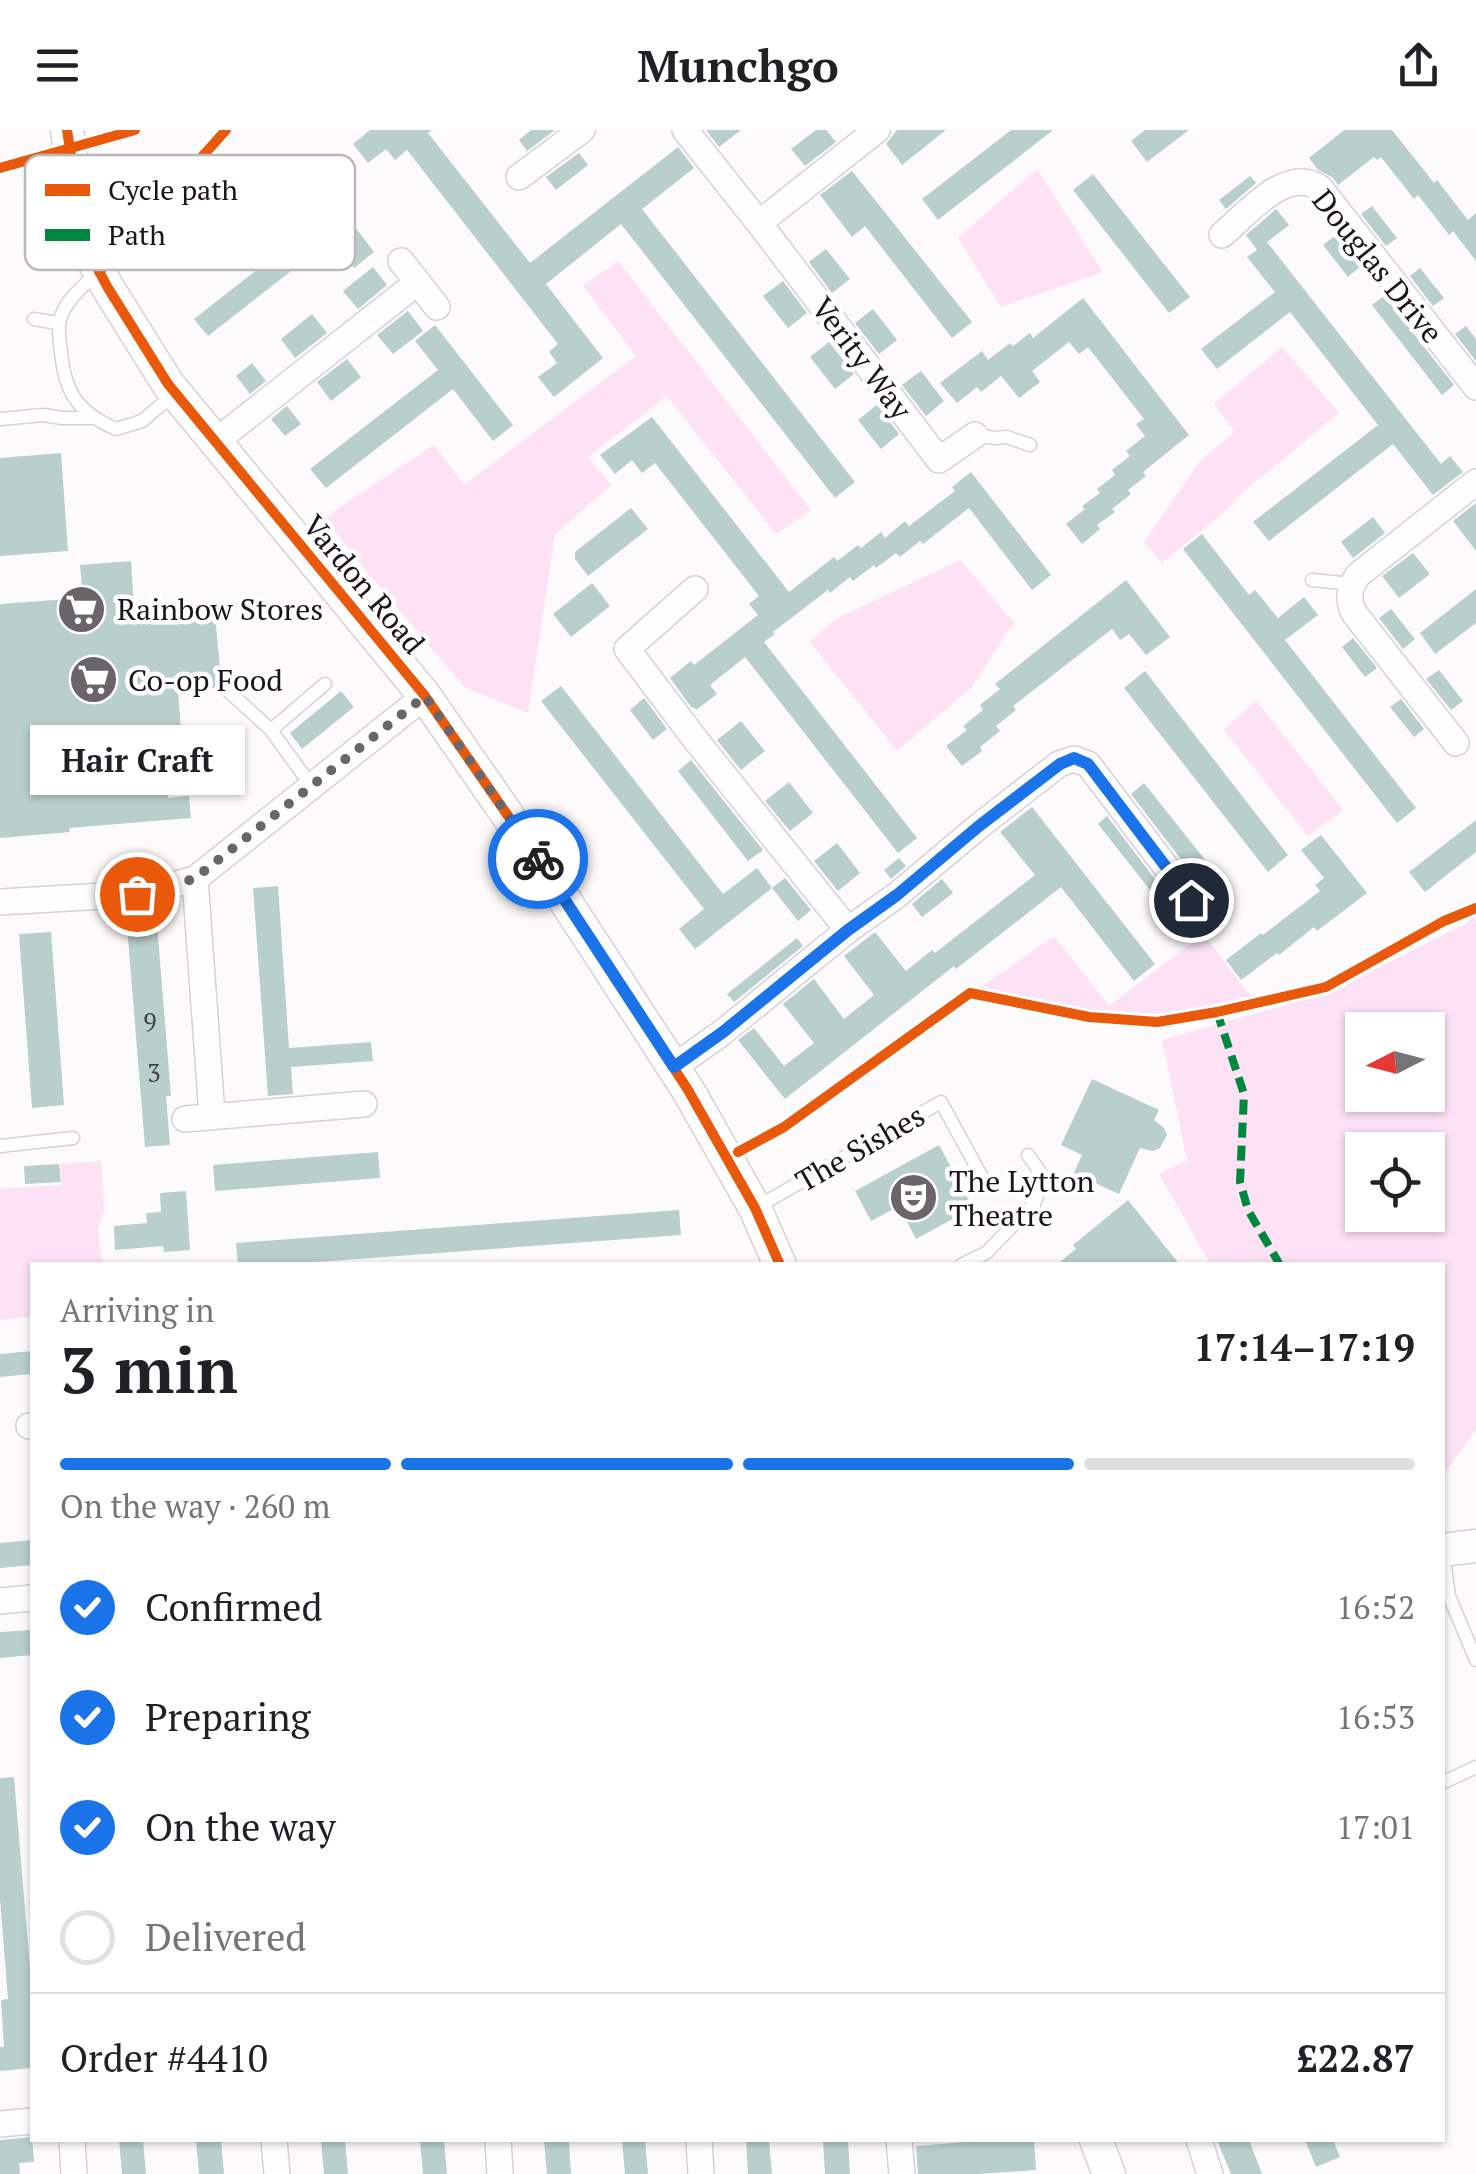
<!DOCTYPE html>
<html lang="en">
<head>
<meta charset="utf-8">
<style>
  :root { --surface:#fff; --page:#f2f2f2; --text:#202124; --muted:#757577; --line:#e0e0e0; --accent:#1a73e8 }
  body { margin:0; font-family:"PT Serif",serif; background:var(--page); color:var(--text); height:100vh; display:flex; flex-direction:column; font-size:38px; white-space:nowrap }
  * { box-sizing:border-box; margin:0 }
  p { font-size:32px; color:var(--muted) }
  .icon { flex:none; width:55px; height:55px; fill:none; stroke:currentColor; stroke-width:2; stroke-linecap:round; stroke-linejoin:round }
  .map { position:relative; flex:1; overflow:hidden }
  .details { position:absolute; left:30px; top:1132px; width:1415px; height:880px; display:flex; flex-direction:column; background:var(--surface); border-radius:0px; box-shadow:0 2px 8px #0004 }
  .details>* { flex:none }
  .needle { width:65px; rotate:264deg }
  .controls { position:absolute; left:1345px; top:882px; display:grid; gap:20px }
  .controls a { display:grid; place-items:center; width:100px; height:100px; border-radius:0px; background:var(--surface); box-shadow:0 2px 8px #0004; font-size:50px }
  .pin { position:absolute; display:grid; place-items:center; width:85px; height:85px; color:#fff; margin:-42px; border:5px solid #fff; border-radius:50%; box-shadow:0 2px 10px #0007 }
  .courier { position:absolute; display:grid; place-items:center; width:100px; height:100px; margin:-50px; border:8px solid #1a73e8; border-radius:50%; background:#fff; color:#222; box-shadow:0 2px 12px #0007 }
  .bubble { position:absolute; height:70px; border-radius:0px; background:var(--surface); box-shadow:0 2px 8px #0004; font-size:32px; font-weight:800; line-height:70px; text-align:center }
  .headline em { font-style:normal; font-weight:800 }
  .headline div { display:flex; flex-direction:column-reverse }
  .headline { display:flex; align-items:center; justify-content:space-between; height:170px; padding:0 30px }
  h1 { font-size:65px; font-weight:800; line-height:75px }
  .bar { display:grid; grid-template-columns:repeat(4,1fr); gap:15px 10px; align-content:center; height:120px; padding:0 30px }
  .bar i { height:12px; border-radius:8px; background:var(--line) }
  .bar .selected { background:var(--accent) }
  .bar p { grid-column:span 4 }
  .line { display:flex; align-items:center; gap:25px; padding:0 30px; border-top:2px solid var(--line) }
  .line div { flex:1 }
  ol { padding:0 30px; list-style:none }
  li { display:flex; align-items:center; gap:30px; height:110px }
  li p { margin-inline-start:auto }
  li .icon { padding:10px; border-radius:50%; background:var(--accent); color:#fff; stroke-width:4 }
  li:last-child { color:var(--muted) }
  li i { width:55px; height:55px; border:5px solid var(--line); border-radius:50% }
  header { display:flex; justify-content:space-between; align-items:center; height:130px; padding:0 30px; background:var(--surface); font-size:45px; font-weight:800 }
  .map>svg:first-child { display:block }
  .green { fill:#fde1f5; fill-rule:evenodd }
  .building { fill:#b9cfcc }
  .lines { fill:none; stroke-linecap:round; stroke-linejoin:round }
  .service-casing { stroke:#d7d1d6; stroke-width:15 }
  .minor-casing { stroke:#d7d1d6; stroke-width:28 }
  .tertiary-casing { stroke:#d7d1d6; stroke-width:35 }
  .service { stroke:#fffeff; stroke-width:12 }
  .minor { stroke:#fffeff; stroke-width:25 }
  .tertiary { stroke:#fffeff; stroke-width:32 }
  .quiet { stroke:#00873e; stroke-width:8; stroke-dasharray:15 8; stroke-linecap:butt }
  .cycleway-casing { stroke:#fff; stroke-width:16 }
  .cycleway { stroke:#e8590c; stroke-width:10 }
  .done { stroke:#6b6469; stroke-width:10; stroke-dasharray:0 18 }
  .route { stroke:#1a73e8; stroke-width:12 }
  .labels { text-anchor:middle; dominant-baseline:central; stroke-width:9; stroke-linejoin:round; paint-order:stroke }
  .number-label { font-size:25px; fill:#434346 }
  .street-label { font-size:30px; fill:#1c141a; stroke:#fff }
  .poi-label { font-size:30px; fill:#1c141a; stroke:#fff; text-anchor:start }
  .key { fill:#fff; stroke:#bbb8ba; stroke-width:2.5 }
  .key-label { font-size:28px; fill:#1c141a }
</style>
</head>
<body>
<header><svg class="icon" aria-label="menu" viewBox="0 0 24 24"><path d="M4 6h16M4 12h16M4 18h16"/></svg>Munchgo<svg class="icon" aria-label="share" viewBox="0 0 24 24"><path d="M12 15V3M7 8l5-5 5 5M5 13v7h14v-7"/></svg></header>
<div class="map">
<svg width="1476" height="2044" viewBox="0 0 1476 2044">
  <rect width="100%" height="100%" fill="#fdfafc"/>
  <path class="green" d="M 1037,39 L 1103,142 L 1001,177 L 958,108 Z
    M 618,131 L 811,380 L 776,404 L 667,266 L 588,327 L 611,355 L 555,405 L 528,583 L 464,557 L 358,431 L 326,389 L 338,378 L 434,315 L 464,355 L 636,226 L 583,156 Z
    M 1282,217 L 1339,283 L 1232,371 L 1234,374 L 1162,433 L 1144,412 L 1201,330 L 1235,302 L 1214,274 Z
    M 960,430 L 1015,494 L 1009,500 L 971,558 L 897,621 L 810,512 L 834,490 Z
    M 1256,570 L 1343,680 L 1308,706 L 1224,600 Z
    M 1476,785 L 1476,1299 L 1443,1346 L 1442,1135 L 1211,1135 L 1159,1044 L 1187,1030 L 1162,910 L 1328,863 L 1467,793 ZM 1362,900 L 1428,900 L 1428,965 L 1362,965 ZM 1362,1020 L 1428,1020 L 1428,1085 L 1362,1085 Z
    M 1203,804 L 1254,870 L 1152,887 L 1087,881 L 977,860 L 1054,806 L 1109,876 Z
    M 101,1031 L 104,1081 L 98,1099 L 101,1126 L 106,1135 L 32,1135 L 32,1187 L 0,1190 L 0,1059 L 62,1055 L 60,1034 Z"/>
  <path class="building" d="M 370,0 L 432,0 L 428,3 L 530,133 L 678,17 L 694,38 L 642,79 L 855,352 L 835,368 L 621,94 L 546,154 L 603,228 L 554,267 L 538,247 L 557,233 L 549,222 L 558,214 L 407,20 L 395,30 L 386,19 L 368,33 L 353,14 Z
    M 531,0 L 555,0 L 527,21 L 519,10 Z
    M 706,0 L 741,0 L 719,17 Z
    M 816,0 L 826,0 L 836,12 L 805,36 L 791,19 Z
    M 897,0 L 946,0 L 902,35 L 886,14 Z
    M 1011,0 L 1053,0 L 938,90 L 922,69 Z
    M 1145,0 L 1189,0 L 1147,32 L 1131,11 Z
    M 1344,0 L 1392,0 L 1434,53 L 1437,50 L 1468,90 L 1476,83 L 1476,131 L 1453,101 L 1449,105 L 1418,65 L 1414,69 L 1381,27 L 1377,30 L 1374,27 L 1338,55 L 1332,47 L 1318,40 L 1309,28 Z
    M 579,23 L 588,35 L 556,60 L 546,47 Z
    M 306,33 L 374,122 L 354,138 L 332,109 L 208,206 L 194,189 L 318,92 L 285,50 Z
    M 852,41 L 972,192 L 952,208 L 865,96 L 852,107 L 820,65 Z
    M 1093,44 L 1190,167 L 1169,183 L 1073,60 Z
    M 1250,46 L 1256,53 L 1226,79 L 1219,70 Z
    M 1372,76 L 1397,108 L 1386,116 L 1361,84 Z
    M 1276,79 L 1289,95 L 1267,112 L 1441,334 L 1450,326 L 1463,342 L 1433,365 L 1393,314 L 1269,411 L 1253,392 L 1378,295 L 1290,182 L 1217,239 L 1201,219 L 1275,162 L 1247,127 L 1257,120 L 1246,105 Z
    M 1336,105 L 1361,136 L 1348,147 L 1323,115 Z
    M 826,119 L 850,149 L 832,163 L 809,132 Z
    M 373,137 L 387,155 L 358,179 L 343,161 Z
    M 1420,138 L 1444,168 L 1433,176 L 1410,146 Z
    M 783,151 L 807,183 L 788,198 L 763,166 Z
    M 1384,166 L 1454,255 L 1442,265 L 1372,175 Z
    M 1083,168 L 1189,305 L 1143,342 L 1146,346 L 1128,360 L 1131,364 L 1112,379 L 1115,382 L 1097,395 L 1100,399 L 1082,414 L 1066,394 L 1085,379 L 1082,376 L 1100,363 L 1097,359 L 1115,345 L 1112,340 L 1130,326 L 1126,321 L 1145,306 L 1136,294 L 1144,289 L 1088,217 L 1079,224 L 1069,212 L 1032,241 L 1040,252 L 1019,268 L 1001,246 L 981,262 L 977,257 L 957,273 L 940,253 L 982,221 L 988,230 L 1010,213 L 1013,216 L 1030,203 L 1033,208 Z
    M 873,179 L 897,210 L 879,224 L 855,193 Z
    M 408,181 L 423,201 L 393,224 L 377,205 Z
    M 312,184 L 327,203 L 295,228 L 281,209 Z
    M 435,195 L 513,295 L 493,311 L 453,259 L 326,358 L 310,339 L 438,240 L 415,211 Z
    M 1466,196 L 1476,209 L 1476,231 L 1455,204 Z
    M 829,212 L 854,244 L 835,259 L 810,227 Z
    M 347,229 L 361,247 L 331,271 L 317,252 Z
    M 252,233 L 266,251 L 250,264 L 236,246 Z
    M 921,241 L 944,271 L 926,286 L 902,255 Z
    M 877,275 L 899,304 L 881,319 L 858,290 Z
    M 287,276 L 301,294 L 285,306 L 271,289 Z
    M 652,287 L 789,462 L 834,427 L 837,431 L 858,415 L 861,418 L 881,402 L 885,408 L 905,391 L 909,396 L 955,361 L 952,357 L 971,342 L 1051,445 L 1032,460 L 969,378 L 923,414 L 920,411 L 900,427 L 896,423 L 876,438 L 874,435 L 853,451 L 850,447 L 830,463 L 828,460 L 773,502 L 775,504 L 764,512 L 917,708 L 898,723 L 745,527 L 710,555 L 717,564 L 696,580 L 694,577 L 692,578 L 670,548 L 691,531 L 694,535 L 758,485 L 749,474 L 759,466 L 655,333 L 642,343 L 632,330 L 615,344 L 600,325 Z
    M 61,323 L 68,421 L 0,426 L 0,328 Z
    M 1476,373 L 1476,421 L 1453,391 Z
    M 631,378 L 648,399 L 588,446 L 575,429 L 575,422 Z
    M 1373,387 L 1385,403 L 1353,428 L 1341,412 Z
    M 1202,404 L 1249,465 L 1255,460 L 1278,488 L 1304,467 L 1318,485 L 1285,510 L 1416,678 L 1397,693 L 1183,419 Z
    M 1413,423 L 1430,444 L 1399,468 L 1382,446 Z
    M 131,431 L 135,492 L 215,485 L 221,549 L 215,558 L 178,561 L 181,600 L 144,603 L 147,643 L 166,642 L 168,668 L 189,666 L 191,688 L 69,698 L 70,702 L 0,708 L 0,474 L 83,468 L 80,435 Z
    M 1126,450 L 1170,507 L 1146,525 L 1129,504 L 1120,510 L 1112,499 L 1013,576 L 1016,580 L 996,596 L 1000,601 L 980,617 L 982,621 L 962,636 L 946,616 L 967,600 L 963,596 L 983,580 L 980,575 L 1000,559 L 995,554 Z
    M 592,453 L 610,476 L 571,507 L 553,484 Z
    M 1476,459 L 1476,493 L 1435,524 L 1420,503 Z
    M 1391,479 L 1415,509 L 1403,519 L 1379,488 Z
    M 1353,508 L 1377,538 L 1365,547 L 1342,517 Z
    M 1439,540 L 1463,571 L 1451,580 L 1426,549 Z
    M 1145,541 L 1288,725 L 1268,742 L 1124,558 Z
    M 561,556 L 723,764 L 757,738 L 772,758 L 695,819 L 679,799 L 704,779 L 541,571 Z
    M 341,561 L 354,577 L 302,619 L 290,603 Z
    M 644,568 L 667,599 L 653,610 L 630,580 Z
    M 1401,569 L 1424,599 L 1414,607 L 1390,577 Z
    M 741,591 L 765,621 L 741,640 L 717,610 Z
    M 691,630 L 763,720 L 748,731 L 678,641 Z
    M 789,652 L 813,683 L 790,701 L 765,671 Z
    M 1144,653 L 1214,741 L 1199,753 L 1131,664 Z
    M 1032,677 L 1155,834 L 1134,851 L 1061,757 L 956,839 L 954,836 L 785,969 L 738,910 L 754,898 L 784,936 L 814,913 L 783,874 L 814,849 L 844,889 L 874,865 L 844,826 L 875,802 L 906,841 L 932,820 L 935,823 L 1035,745 L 1000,702 Z
    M 1107,686 L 1173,773 L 1165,779 L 1098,694 Z
    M 1476,690 L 1476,722 L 1425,762 L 1409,742 Z
    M 1321,705 L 1367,763 L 1317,801 L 1314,797 L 1279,825 L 1277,823 L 1241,850 L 1226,830 L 1261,803 L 1263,805 L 1320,761 L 1315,755 L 1324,748 L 1301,720 Z
    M 837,713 L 860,743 L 838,761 L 814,731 Z
    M 899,728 L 906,736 L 891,749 L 884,740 Z
    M 785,748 L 811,780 L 798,791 L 772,758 Z
    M 942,749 L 953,763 L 922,787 L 912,774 Z
    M 278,756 L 289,918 L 371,912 L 373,931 L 291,937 L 293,964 L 268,966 L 253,758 Z
    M 157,794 L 171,966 L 166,966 L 170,1015 L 145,1017 L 127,796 Z
    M 51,802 L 64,975 L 32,978 L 19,804 Z
    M 797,808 L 803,816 L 734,872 L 727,864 Z
    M 1092,949 L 1159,980 L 1154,990 L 1164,998 L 1167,1005 L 1160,1018 L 1153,1021 L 1140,1018 L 1119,1064 L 1074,1043 L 1082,1025 L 1061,1015 Z
    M 939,1015 L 973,1078 L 916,1109 L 899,1076 L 871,1091 L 855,1061 Z
    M 378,1022 L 380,1048 L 215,1061 L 213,1035 Z
    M 59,1034 L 61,1052 L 25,1054 L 24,1036 Z
    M 186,1061 L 190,1120 L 164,1122 L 163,1116 L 115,1120 L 114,1096 L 147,1093 L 146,1083 L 161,1082 L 160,1063 Z
    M 1128,1070 L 1180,1135 L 1056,1135 L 1076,1119 L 1073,1115 Z
    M 679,1080 L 681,1105 L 276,1135 L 238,1135 L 236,1113 Z
    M 32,1221 L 32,1244 L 0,1247 L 0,1224 Z
    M 32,1410 L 32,1435 L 0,1438 L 0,1413 Z
    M 32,1500 L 32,1525 L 0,1528 L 0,1502 Z
    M 14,1647 L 32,1863 L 32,1938 L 0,1941 L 0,1917 L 4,1917 L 1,1870 L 8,1869 L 0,1769 L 0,1648 Z
    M 32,2007 L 34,2032 L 19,2033 L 20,2044 L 0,2044 L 0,2010 Z
    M 119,2010 L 143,2010 L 146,2044 L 122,2044 Z
    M 196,2010 L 221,2010 L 224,2044 L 199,2044 Z
    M 321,2010 L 345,2010 L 348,2044 L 324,2044 Z
    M 420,2010 L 444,2010 L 447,2044 L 423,2044 Z
    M 544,2010 L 569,2010 L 571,2044 L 547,2044 Z
    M 622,2010 L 645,2010 L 648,2044 L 625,2044 Z
    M 746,2010 L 769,2010 L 772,2044 L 748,2044 Z
    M 823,2010 L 848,2010 L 850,2044 L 825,2044 Z
    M 992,2010 L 1034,2010 L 1036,2040 L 978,2044 L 918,2044 L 916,2016 Z
    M 1217,2010 L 1249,2010 L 1262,2044 L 1231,2044 Z
    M 1305,2010 L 1333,2010 L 1340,2027 L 1316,2037 Z"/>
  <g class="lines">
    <defs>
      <path id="service" d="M 99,142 C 84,155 65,170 60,190 C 57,200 60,212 61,222 C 65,264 78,282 116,299 L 142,291 L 173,265
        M 34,189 L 58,193
        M 0,289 L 43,285 L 62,288 L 93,288
        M 975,305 L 995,308 L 1007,307 L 1030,315
        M 1312,450 L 1352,454
        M 225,558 L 271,600 L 312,657
        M 271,600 L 325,554
        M 0,1016 L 73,1008
        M 757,1077 L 941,972 L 983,1049
        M 961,1135 L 986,1123 L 1034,1074 L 1044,1048 L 1028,1025
        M 1443,1423 L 1449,1466 L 1476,1530
        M 1442,1653 L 1476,1637"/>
      <path id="minor" d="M 685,0 L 759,93 L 939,330 L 975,305
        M 519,47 L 582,0
        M 759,93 L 877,0
        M 1222,105 C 1247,84 1286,35 1320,58 L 1476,257
        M 401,131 L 437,177
        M 215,312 L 418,152
        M 695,459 L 627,519 L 695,609 L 848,800
        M 1456,613 L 1354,483 C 1347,469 1349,458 1358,445 L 1476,352
        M 195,749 L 212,985
        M 0,772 L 137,764 L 195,749 L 425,566
        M 674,937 L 723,902 L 848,800 L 897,765 L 979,696 L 1059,634 L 1074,629 L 1088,634 L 1191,770
        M 185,989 L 364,974
        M 29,1296 L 32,1296
        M 0,1471 L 32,1468
        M 0,1994 L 32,1991
        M 72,2010 L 74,2044
        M 274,2010 L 277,2044
        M 498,2010 L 500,2044
        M 699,2010 L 701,2044
        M 899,2010 L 902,2044
        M 1199,2010 L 1210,2044"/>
      <path id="tertiary" d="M 67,0 L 77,63 L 94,132 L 108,158 L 168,254 L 425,566 L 542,735 L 688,960 L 755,1078 L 780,1135
        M 1442,1420 L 1476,1416
        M 1096,2010 L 1109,2044"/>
    </defs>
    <use href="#service" class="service-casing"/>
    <use href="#minor" class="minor-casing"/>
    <use href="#tertiary" class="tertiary-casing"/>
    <use href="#service" class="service"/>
    <use href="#minor" class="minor"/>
    <use href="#tertiary" class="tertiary"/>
    <path class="quiet" d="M 1217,882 L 1244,964 L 1240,1052 L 1248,1080 L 1280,1135"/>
    <defs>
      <path id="cycleway" d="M 67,0 L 77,63 L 94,132 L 108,158 L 168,254 L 425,566 L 542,735 L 688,960 L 755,1078 L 780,1135
        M 0,38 L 135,0
        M 99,142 L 226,0
        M 738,1022 L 784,997 L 970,863 L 1089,887 L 1157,892 L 1217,882 L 1326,857 L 1444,791 L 1476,778"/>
    </defs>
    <use href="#cycleway" class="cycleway-casing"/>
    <use href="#cycleway" class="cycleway"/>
  </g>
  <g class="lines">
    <path class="done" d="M 137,764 L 194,749 L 425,566 L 538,729"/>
    <path class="route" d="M 538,729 L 674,937 L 723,902 L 848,800 L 897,765 L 979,696 L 1060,634 L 1074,628 L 1088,634 L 1191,770"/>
  </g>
  <defs>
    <symbol id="supermarket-disc" viewBox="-11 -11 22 22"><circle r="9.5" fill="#6b6469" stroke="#fff"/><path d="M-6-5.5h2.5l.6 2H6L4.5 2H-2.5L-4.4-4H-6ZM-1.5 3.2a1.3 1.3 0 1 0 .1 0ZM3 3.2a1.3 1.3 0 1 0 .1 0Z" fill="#fff"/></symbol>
    <symbol id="theatre-disc" viewBox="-11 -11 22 22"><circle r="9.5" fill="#6b6469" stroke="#fff"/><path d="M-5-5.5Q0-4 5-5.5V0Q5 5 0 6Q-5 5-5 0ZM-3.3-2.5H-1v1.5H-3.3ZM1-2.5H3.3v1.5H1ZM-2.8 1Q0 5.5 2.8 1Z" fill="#fff"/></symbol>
  </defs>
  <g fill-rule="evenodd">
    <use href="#supermarket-disc" x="54" y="452" width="55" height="55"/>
    <use href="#supermarket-disc" x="66" y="522" width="55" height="55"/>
    <use href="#theatre-disc" x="886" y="1040" width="55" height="55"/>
  </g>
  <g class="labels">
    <g class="number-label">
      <text x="150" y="891">9</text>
      <text x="154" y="942">3</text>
    </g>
    <g class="street-label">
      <text transform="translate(1378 136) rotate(51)">Douglas Drive</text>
      <text transform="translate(862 228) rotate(53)">Verity Way</text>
      <text transform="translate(364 454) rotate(50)">Vardon Road</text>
      <text transform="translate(860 1018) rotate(-30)">The Sishes</text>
    </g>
    <g class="poi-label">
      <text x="117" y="479">Rainbow Stores</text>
      <text x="128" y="550">Co-op Food</text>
      <text x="949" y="1051">The Lytton<tspan x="949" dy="34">Theatre</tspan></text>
    </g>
  </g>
  <rect x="25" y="25" width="330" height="115" rx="15" class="key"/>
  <rect x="45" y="54" width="45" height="12" fill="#e8590c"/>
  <rect x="45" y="99" width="45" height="12" fill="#00873e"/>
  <g class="key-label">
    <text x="108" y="70">Cycle path</text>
    <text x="108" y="115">Path</text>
  </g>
</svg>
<div class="controls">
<a><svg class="needle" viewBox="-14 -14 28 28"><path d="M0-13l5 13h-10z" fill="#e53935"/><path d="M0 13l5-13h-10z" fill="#757577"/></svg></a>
<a><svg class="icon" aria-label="locate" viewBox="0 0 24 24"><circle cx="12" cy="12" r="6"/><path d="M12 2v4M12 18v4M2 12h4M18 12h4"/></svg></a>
</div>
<div class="pin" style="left:137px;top:764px;background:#ea580c"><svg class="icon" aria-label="bag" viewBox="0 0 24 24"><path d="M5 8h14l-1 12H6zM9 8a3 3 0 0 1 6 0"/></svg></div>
<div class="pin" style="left:1191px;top:770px;background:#1f2937"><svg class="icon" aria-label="home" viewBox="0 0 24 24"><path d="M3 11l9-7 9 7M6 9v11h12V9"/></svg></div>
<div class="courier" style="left:538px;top:729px"><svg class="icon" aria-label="bike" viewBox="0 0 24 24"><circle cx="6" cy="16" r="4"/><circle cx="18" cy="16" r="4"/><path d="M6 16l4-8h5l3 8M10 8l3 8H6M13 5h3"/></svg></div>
<div class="bubble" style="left:30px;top:595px;width:215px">Hair Craft</div>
<section class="details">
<div class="headline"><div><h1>3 min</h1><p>Arriving in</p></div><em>17:14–17:19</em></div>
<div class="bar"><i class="selected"></i><i class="selected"></i><i class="selected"></i><i></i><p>On the way · 260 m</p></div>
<ol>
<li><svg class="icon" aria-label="check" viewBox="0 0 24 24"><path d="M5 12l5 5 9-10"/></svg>Confirmed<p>16:52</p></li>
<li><svg class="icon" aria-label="check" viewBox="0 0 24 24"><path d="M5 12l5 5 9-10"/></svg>Preparing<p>16:53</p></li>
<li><svg class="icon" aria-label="check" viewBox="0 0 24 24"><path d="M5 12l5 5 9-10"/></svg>On the way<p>17:01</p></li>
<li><i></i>Delivered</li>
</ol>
<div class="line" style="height:130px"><div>Order #4410</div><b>£22.87</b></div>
</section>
</div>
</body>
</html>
